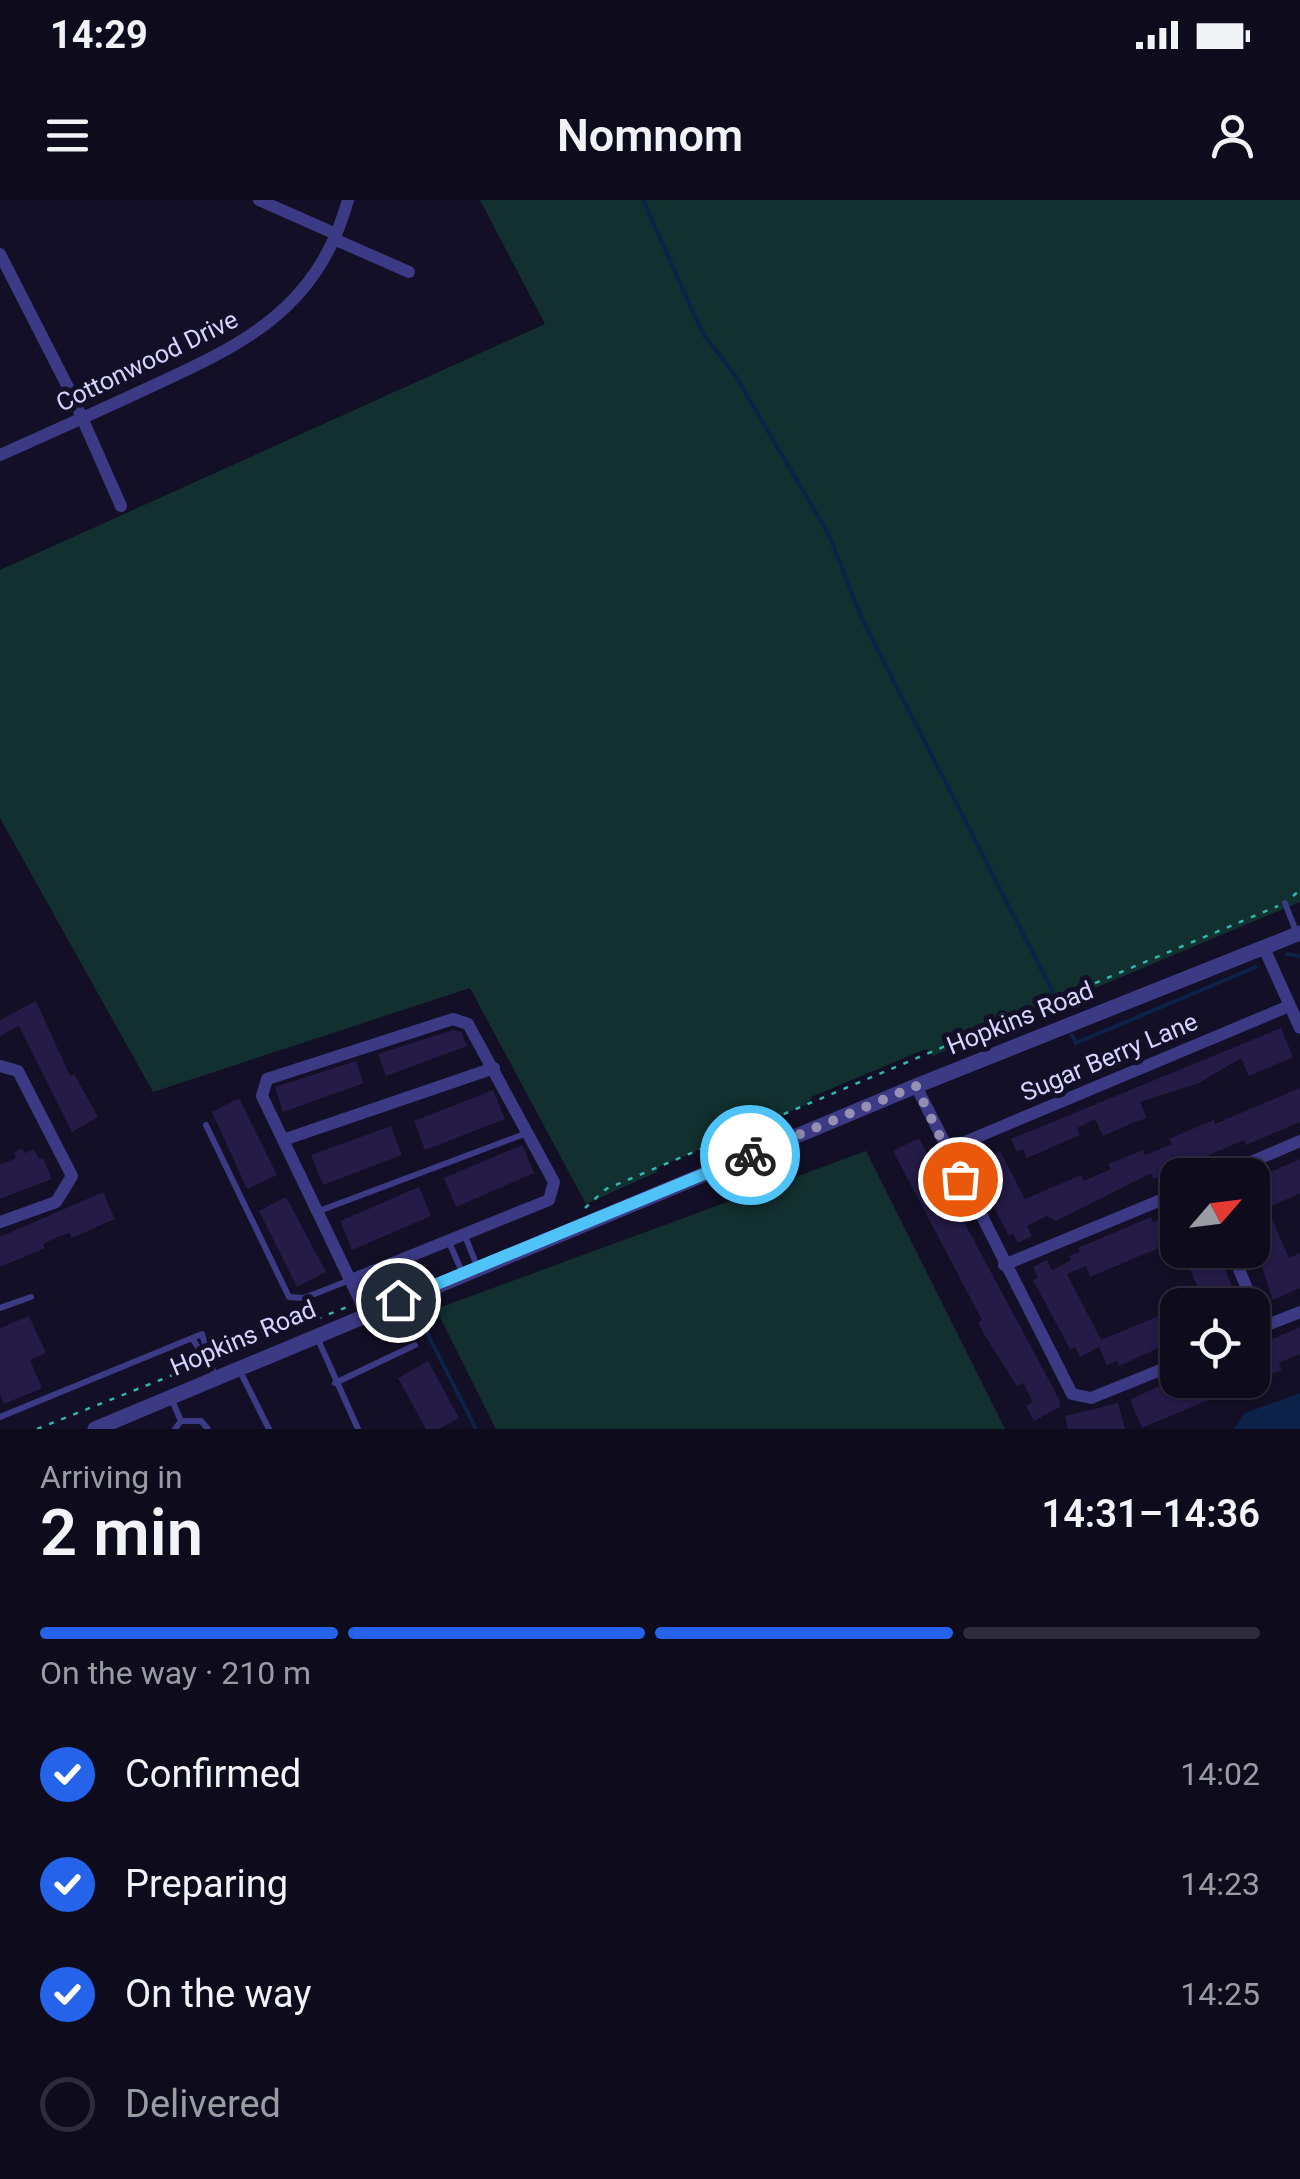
<!DOCTYPE html>
<html lang="en">
<head>
<meta charset="utf-8">
<style>
  :root { --surface:#0e0b1c; --page:#1c1929; --text:#f1f3f6; --muted:#9b9ba3; --line:#2e2b3b; --accent:#2563eb }
  body { margin:0; font-family:Roboto,sans-serif; background:var(--page); color:var(--text); height:100vh; display:flex; flex-direction:column; font-size:38px; white-space:nowrap }
  * { box-sizing:border-box; margin:0 }
  p { font-size:32px; color:var(--muted) }
  .icon { flex:none; width:55px; height:55px; fill:none; stroke:currentColor; stroke-width:2; stroke-linecap:round; stroke-linejoin:round }
  .map { position:relative; height:1229px; overflow:hidden }
  .side { display:flex; flex-direction:column; background:var(--surface); flex:1 }
  .side>* { flex:none }
  .needle { width:65px; rotate:62deg }
  .controls { position:absolute; left:1160px; top:958px; display:grid; gap:20px }
  .controls a { display:grid; place-items:center; width:110px; height:110px; border-radius:20px; background:var(--surface); box-shadow:0 2px 8px #0004,0 0 0 2px var(--line); font-size:50px }
  .pin { position:absolute; display:grid; place-items:center; width:85px; height:85px; color:#fff; margin:-42px; border:5px solid #fff; border-radius:50%; box-shadow:0 2px 10px #0007 }
  .courier { position:absolute; display:grid; place-items:center; width:100px; height:100px; margin:-50px; border:8px solid #4fc3f7; border-radius:50%; background:#fff; color:#222; box-shadow:0 2px 12px #0007 }
  .headline em { font-style:normal; font-weight:600 }
  .headline div { display:flex; flex-direction:column-reverse }
  .headline { display:flex; align-items:center; justify-content:space-between; height:170px; padding:0 40px }
  h1 { font-size:65px; font-weight:600; line-height:75px }
  .bar { display:grid; grid-template-columns:repeat(4,1fr); gap:15px 10px; align-content:center; height:120px; padding:0 40px }
  .bar i { height:12px; border-radius:8px; background:var(--line) }
  .bar .on { background:var(--accent) }
  .bar p { grid-column:span 4 }
  ol { padding:0 40px; list-style:none }
  li { display:flex; align-items:center; gap:30px; height:110px }
  li p { margin-inline-start:auto }
  li .icon { padding:10px; border-radius:50%; background:var(--accent); color:#fff; stroke-width:4 }
  li:last-child { color:var(--muted) }
  li i { width:55px; height:55px; border:5px solid var(--line); border-radius:50% }
  .status { display:flex; justify-content:space-between; align-items:center; height:70px; padding:0 50px; background:var(--surface); direction:ltr }
  .status svg { height:28px; fill:currentColor }
  header { display:flex; justify-content:space-between; align-items:center; height:130px; padding:0 40px; background:var(--surface); font-size:45px; font-weight:600 }
  .map>svg:first-child { display:block }
  .green { fill:#12302f }
  .water { fill:#0c2248 }
  .lines { fill:none; stroke-linecap:round; stroke-linejoin:round }
  .stream { stroke:#0c2248; stroke-width:4 }
  .building { fill:#241b47 }
  .path { stroke:#2fb8b0; stroke-width:2.5; stroke-dasharray:5 8; stroke-linecap:butt }
  .service { stroke:#3d3a85; stroke-width:6 }
  .minor { stroke:#3d3a85; stroke-width:12 }
  .tertiary { stroke:#3d3a85; stroke-width:15 }
  .done { stroke:#948fb3; stroke-width:10; stroke-dasharray:0 18 }
  .route { stroke:#4fc3f7; stroke-width:12 }
  .labels { text-anchor:middle; dominant-baseline:central; stroke-width:10; stroke-linejoin:round; paint-order:stroke }
  .street-label { font-size:25px; fill:#d9d4ff; stroke:#130f26 }
</style>
</head>
<body>
<div class="status"><b>14:29</b><svg viewBox="0 0 49 12"><path d="M0 12V9h3v3zM5 12V6h3v6zM10 12V3h3v9zM15 12V0h3v12zM26 1h20v11H26zM47 4h2v5h-2z"/></svg></div>
<header><svg class="icon" aria-label="menu" viewBox="0 0 24 24"><path d="M4 6h16M4 12h16M4 18h16"/></svg>Nomnom<svg class="icon" aria-label="person" viewBox="0 0 24 24"><circle cx="12" cy="8" r="4"/><path d="M4 21q1-7 8-7t8 7"/></svg></header>
<div class="map">
<svg width="1300" height="1229" viewBox="0 0 1300 1229">
  <rect width="100%" height="100%" fill="#130f26"/>
  <path class="green" d="M 480,0 L 1300,0 L 1300,702 L 933,856 L 926,849 L 811,897 L 810,903 L 659,967 L 657,972 L 586,1004 L 470,788 L 153,892 L 0,618 L 0,370 L 545,124 Z
    M 866,951 L 1005,1229 L 496,1229 L 436,1109 Z"/>
  <path class="water" d="M 1300,1193 L 1300,1229 L 1234,1229 L 1245,1213 Z"/>
  <g class="lines">
    <path class="stream" d="M 643,0 L 703,134 L 735,175 L 829,335 L 863,421 L 1063,812
      M 1287,754 L 1300,756
      M 1072,835 L 1076,843 L 1256,767
      M 421,1121 L 476,1229"/>
  </g>
  <path class="building" d="M 36,801 L 70,876 L 74,874 L 98,917 L 72,932 L 19,826 L 0,836 L 0,820 Z
    M 1281,828 L 1293,857 L 1249,876 L 1241,858 L 1199,883 L 1140,902 L 1147,918 L 1130,924 L 1103,936 L 1095,919 L 1077,928 L 1080,935 L 1027,958 L 1023,949 L 1017,952 L 1011,939 Z
    M 453,830 L 461,832 L 467,846 L 386,876 L 378,854 Z
    M 356,861 L 364,883 L 283,912 L 275,887 Z
    M 1300,888 L 1300,922 L 1246,945 L 1244,940 L 1153,979 L 1151,973 L 1056,1021 L 1047,1016 L 1027,1026 L 1032,1036 L 1018,1043 L 1013,1033 L 1009,1036 L 972,966 L 977,963 L 971,953 L 985,946 L 990,956 L 1000,951 L 1025,999 L 1081,975 L 1084,981 L 1111,969 L 1108,964 L 1143,950 L 1145,955 L 1172,944 L 1169,939 L 1185,932 L 1214,920 L 1215,924 Z
    M 493,890 L 505,919 L 425,950 L 414,921 Z
    M 239,898 L 277,975 L 247,989 L 212,912 Z
    M 391,926 L 402,955 L 323,985 L 311,955 Z
    M 919,938 L 1059,1199 L 1060,1207 L 1034,1221 L 1026,1206 L 1033,1202 L 1023,1183 L 1017,1186 L 985,1136 L 978,1122 L 982,1120 L 893,951 Z
    M 522,945 L 534,973 L 456,1007 L 444,978 Z
    M 22,948 L 25,953 L 34,949 L 39,959 L 43,958 L 52,979 L 0,999 L 0,965 L 16,958 L 14,952 Z
    M 1300,959 L 1300,993 L 1267,1008 L 1289,1058 L 1300,1053 L 1300,1088 L 1273,1100 L 1252,1037 L 1252,980 Z
    M 419,987 L 431,1016 L 352,1050 L 340,1021 Z
    M 103,992 L 115,1019 L 72,1038 L 69,1033 L 60,1036 L 43,1044 L 45,1048 L 0,1067 L 0,1037 Z
    M 286,997 L 326,1072 L 297,1087 L 259,1011 Z
    M 1151,1017 L 1153,1023 L 1163,1018 L 1173,1042 L 1090,1077 L 1086,1066 L 1067,1074 L 1101,1140 L 1178,1108 L 1178,1139 L 1119,1166 L 1117,1161 L 1107,1165 L 1099,1147 L 1080,1157 L 1075,1147 L 1070,1149 L 1048,1108 L 1033,1080 L 1038,1077 L 1033,1067 L 1047,1060 L 1052,1070 L 1071,1060 L 1069,1056 L 1080,1052 L 1078,1048 Z
    M 1182,1050 L 1217,1050 L 1237,1099 L 1234,1105 L 1205,1105 Z
    M 29,1116 L 46,1153 L 30,1160 L 42,1188 L 4,1204 L 0,1194 L 0,1128 Z
    M 1300,1127 L 1300,1154 L 1279,1163 L 1282,1170 L 1252,1182 L 1252,1148 Z
    M 428,1161 L 459,1218 L 439,1229 L 426,1229 L 398,1178 Z
    M 1173,1179 L 1175,1183 L 1234,1180 L 1216,1188 L 1220,1195 L 1142,1228 L 1130,1200 Z
    M 1118,1203 L 1125,1229 L 1068,1229 L 1065,1216 Z"/>
  <g class="lines">
    <path class="path" d="M 1293,696 L 1300,690
      M 585,1008 L 606,989 L 1278,706
      M 373,1096 L 398,1086
      M 220,1157 L 347,1107
      M 37,1229 L 198,1165"/>
    <path class="service" d="M 1285,703 L 1297,734
      M 206,925 L 289,1097 L 304,1098 L 350,1080
      M 319,1011 L 527,933
      M 465,1036 L 477,1066
      M 449,1042 L 462,1072
      M 0,1108 L 31,1097
      M 316,1135 L 358,1229
      M 192,1138 L 211,1168
      M 239,1169 L 269,1229
      M 335,1183 L 415,1145
      M 171,1198 L 181,1221 L 175,1229
      M 0,1217 L 202,1134 L 215,1177
      M 181,1221 L 201,1221 L 208,1229"/>
    <path class="minor" d="M 259,0 L 336,34
      M 334,39 L 409,72
      M 0,54 L 71,193 L 121,306
      M 0,255 C 49,233 99,211 148,188 C 244,144 317,110 348,0
      M 1264,748 L 1300,828
      M 0,866 L 18,871 L 72,976 L 56,1002 L 0,1022
      M 916,886 L 1072,1194 L 1091,1198 L 1178,1163
      M 283,940 L 494,868
      M 946,950 L 1289,806
      M 1221,975 L 1300,941
      M 1231,1050 L 1263,1127
      M 1004,1065 L 1178,993
      M 351,1080 L 549,1000 L 554,982 L 468,824 L 453,819 L 267,879 L 262,896 L 366,1113
      M 1252,1131 L 1300,1112"/>
    <path class="tertiary" d="M 95,1229 L 916,886 L 1300,733"/>
  </g>
  <g class="lines">
    <path class="done" d="M 750,955 L 916,886 L 960,979"/>
    <path class="route" d="M 398,1100 L 750,955"/>
  </g>
  <g class="labels">
    <g class="street-label">
      <text transform="translate(147 161) rotate(-26)">Cottonwood Drive</text>
      <text transform="translate(1020 818) rotate(-22)">Hopkins Road</text>
      <text transform="translate(1109 857) rotate(-23)">Sugar Berry Lane</text>
      <text transform="translate(243 1138) rotate(-23)">Hopkins Road</text>
    </g>
  </g>
</svg>
<div class="controls">
<a><svg class="needle" viewBox="-14 -14 28 28"><path d="M0-13l5 13h-10z" fill="#e53935"/><path d="M0 13l5-13h-10z" fill="#9b9ba3"/></svg></a>
<a><svg class="icon" aria-label="locate" viewBox="0 0 24 24"><circle cx="12" cy="12" r="6"/><path d="M12 2v4M12 18v4M2 12h4M18 12h4"/></svg></a>
</div>
<div class="pin" style="left:960px;top:979px;background:#ea580c"><svg class="icon" aria-label="bag" viewBox="0 0 24 24"><path d="M5 8h14l-1 12H6zM9 8a3 3 0 0 1 6 0"/></svg></div>
<div class="pin" style="left:398px;top:1100px;background:#1f2937"><svg class="icon" aria-label="home" viewBox="0 0 24 24"><path d="M3 11l9-7 9 7M6 9v11h12V9"/></svg></div>
<div class="courier" style="left:750px;top:955px"><svg class="icon" aria-label="bike" viewBox="0 0 24 24"><circle cx="6" cy="16" r="4"/><circle cx="18" cy="16" r="4"/><path d="M6 16l4-8h5l3 8M10 8l3 8H6M13 5h3"/></svg></div>
</div>
<section class="side">
<div class="headline"><div><h1>2 min</h1><p>Arriving in</p></div><em>14:31–14:36</em></div>
<div class="bar"><i class="on"></i><i class="on"></i><i class="on"></i><i></i><p>On the way · 210 m</p></div>
<ol>
<li><svg class="icon" aria-label="check" viewBox="0 0 24 24"><path d="M5 12l5 5 9-10"/></svg>Confirmed<p>14:02</p></li>
<li><svg class="icon" aria-label="check" viewBox="0 0 24 24"><path d="M5 12l5 5 9-10"/></svg>Preparing<p>14:23</p></li>
<li><svg class="icon" aria-label="check" viewBox="0 0 24 24"><path d="M5 12l5 5 9-10"/></svg>On the way<p>14:25</p></li>
<li><i></i>Delivered</li>
</ol>
</section>
</body>
</html>
